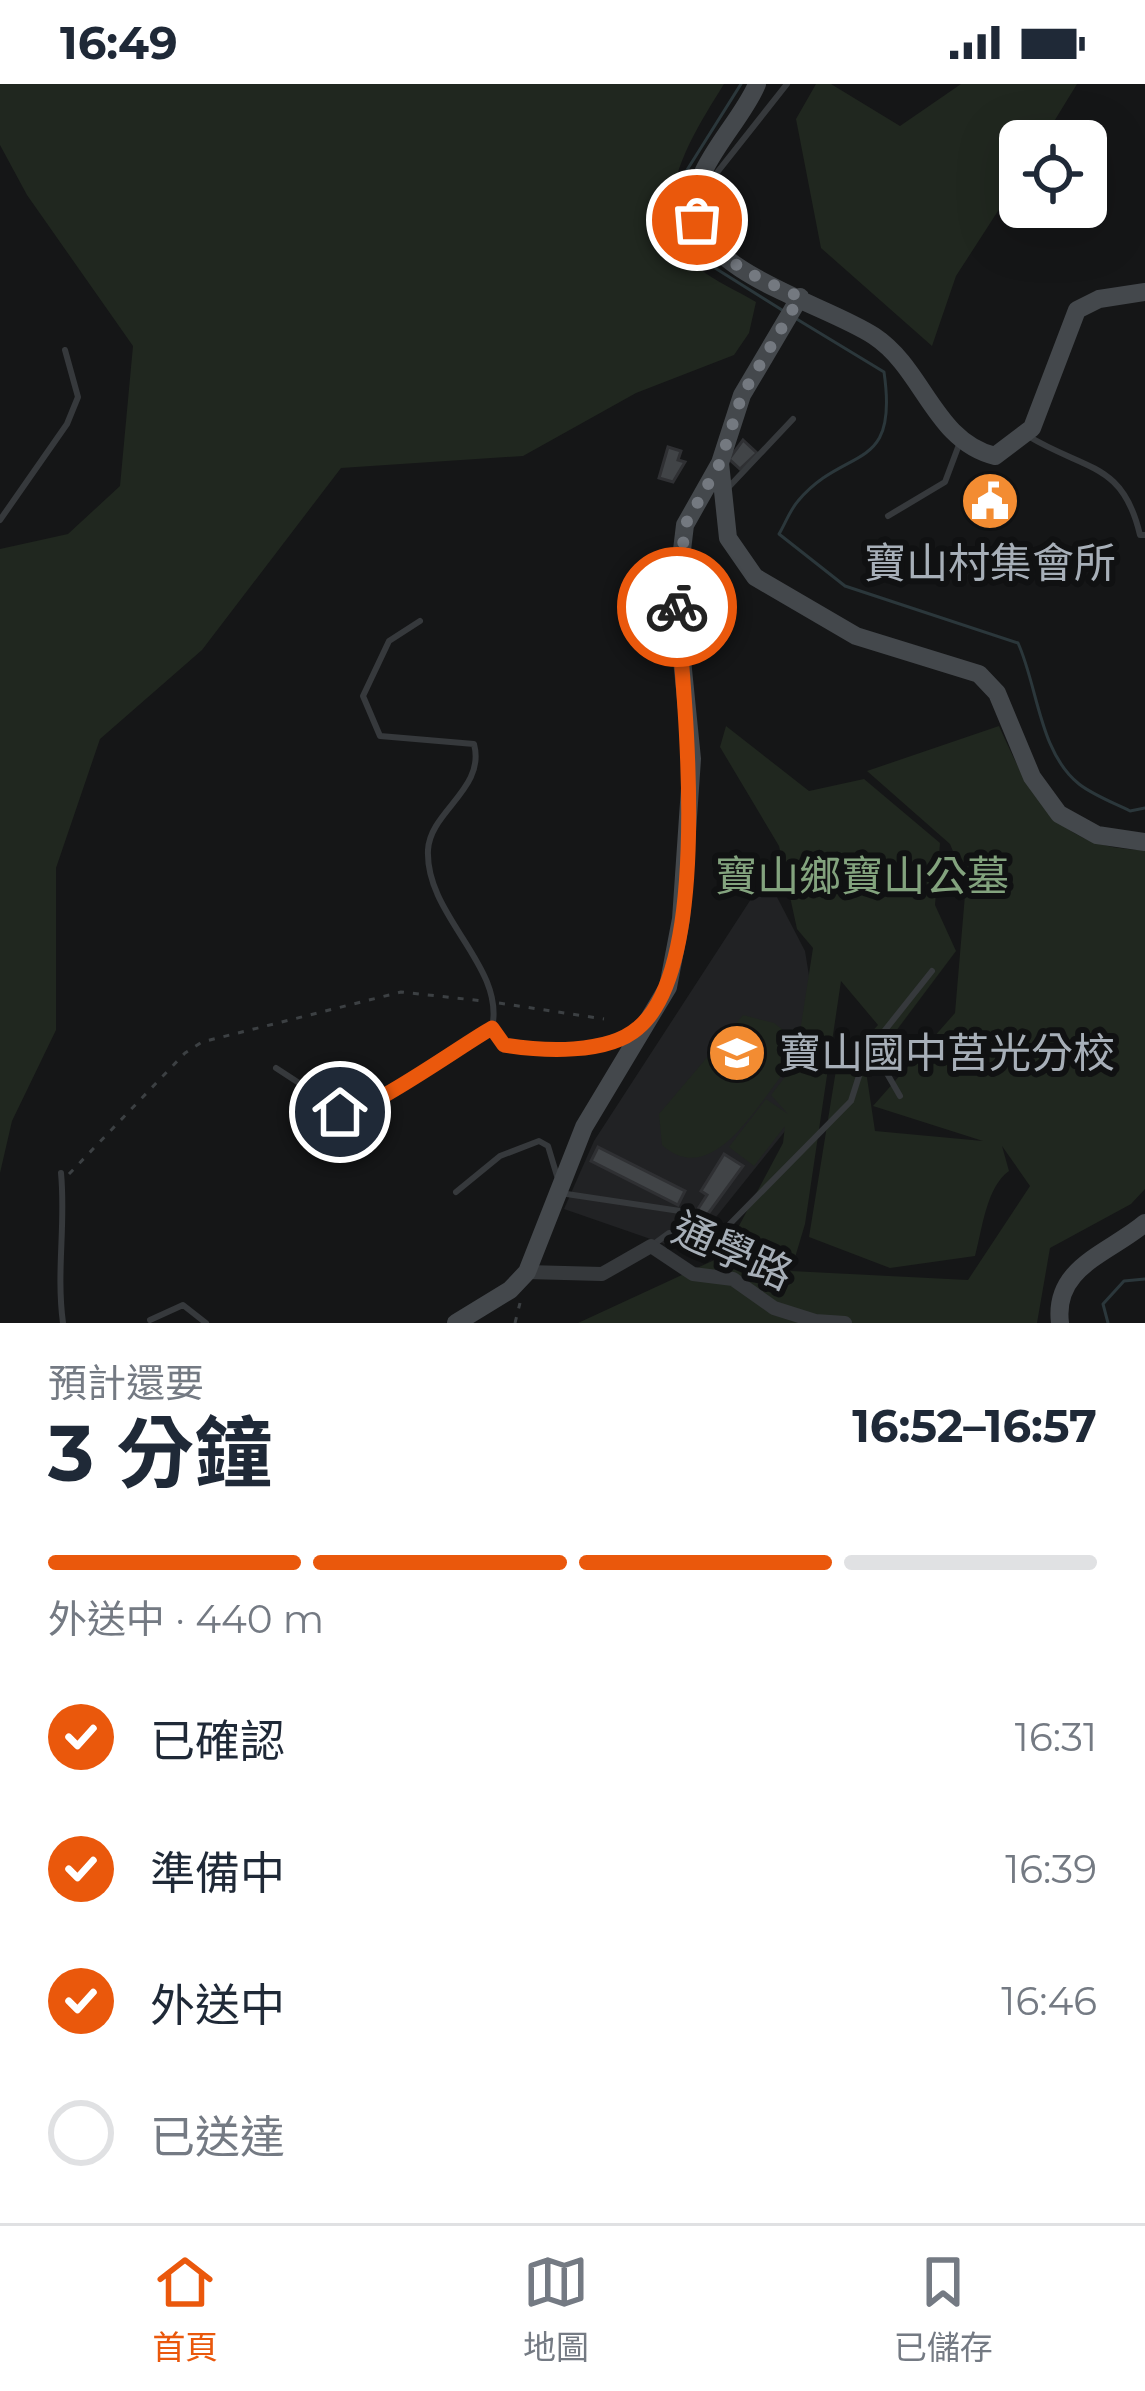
<!DOCTYPE html>
<html lang="zh-TW">
<head>
<meta charset="utf-8">
<style>
  :root { --surface:#fff; --page:#f2f2f3; --text:#1f2937; --muted:#747a83; --line:#e0e1e3; --accent:#ea580c }
  body { margin:0; font-family:Montserrat,"Noto Sans TC",sans-serif; background:var(--page); color:var(--text); height:100vh; display:flex; flex-direction:column; font-size:45px; white-space:nowrap }
  * { box-sizing:border-box; margin:0 }
  p { font-size:39px; color:var(--muted) }
  .icon { flex:none; width:66px; height:66px; fill:none; stroke:currentColor; stroke-width:2; stroke-linecap:round; stroke-linejoin:round }
  .map { position:relative; height:1239px; overflow:hidden }
  .side { display:flex; flex-direction:column; background:var(--surface); flex:1 }
  .side>* { flex:none }
  .fabs { position:absolute; left:999px; top:36px; display:grid; gap:24px }
  .fabs a { display:grid; place-items:center; width:108px; height:108px; border-radius:18px; background:var(--surface); box-shadow:0 12px 48px #0002; font-size:60px }
  .pin { position:absolute; display:grid; place-items:center; width:102px; height:102px; color:#fff; margin:-51px; border:6px solid #fff; border-radius:50%; box-shadow:0 3px 12px #0007 }
  .courier { position:absolute; display:grid; place-items:center; width:120px; height:120px; margin:-60px; border:9px solid #ea580c; border-radius:50%; background:#fff; color:#222; box-shadow:0 3px 15px #0007 }
  .overview em { font-style:normal; font-weight:700 }
  .overview div { display:flex; flex-direction:column-reverse }
  .overview { display:flex; align-items:center; justify-content:space-between; height:204px; padding:0 48px }
  h1 { font-size:78px; font-weight:700; line-height:90px }
  .bar { display:grid; grid-template-columns:repeat(4,1fr); gap:18px 12px; align-content:center; height:144px; padding:0 48px }
  .bar i { height:15px; border-radius:9px; background:var(--line) }
  .bar .selected { background:var(--accent) }
  .bar p { grid-column:span 4 }
  ol { padding:0 48px; list-style:none }
  li { display:flex; align-items:center; gap:36px; height:132px }
  li p { margin-inline-start:auto }
  li .icon { padding:12px; border-radius:50%; background:var(--accent); color:#fff; stroke-width:4 }
  li:last-child { color:var(--muted) }
  li i { width:66px; height:66px; border:6px solid var(--line); border-radius:50% }
  .status { display:flex; justify-content:space-between; align-items:center; height:84px; padding:0 60px; background:var(--surface); direction:ltr }
  .status svg { height:33px; fill:currentColor }
  .tabs { display:flex; justify-content:space-around; align-items:center; height:168px; border-top:3px solid var(--line); background:var(--surface); font-size:33px; color:var(--muted) }
  .tabs a { display:grid; justify-items:center; gap:6px }
  .tabs .selected { color:var(--accent) }
  .map>svg:first-child { display:block }
  .built { fill:#212224 }
  .green { fill:#20271f; fill-rule:evenodd }
  .lines { fill:none; stroke-linecap:round; stroke-linejoin:round }
  .stream { stroke:#2b373b; stroke-width:3 }
  .building { fill:#414447; stroke:#2f3033; stroke-width:3 }
  .path { stroke:#3c4043; stroke-width:3; stroke-dasharray:6 9; stroke-linecap:butt }
  .lane { stroke:#36393c; stroke-width:6 }
  .street { stroke:#36393c; stroke-width:14 }
  .secondary { stroke:#44484c; stroke-width:18 }
  .done { stroke:#747980; stroke-width:12; stroke-dasharray:0 21.6 }
  .route { stroke:#ea580c; stroke-width:15 }
  .labels { text-anchor:middle; dominant-baseline:central; stroke-width:12; stroke-linejoin:round; paint-order:stroke }
  .poi-label { font-size:42px; fill:#a7afb8; stroke:#101112 }
  .park-label { font-size:42px; fill:#83a37e; stroke:#101112 }
  .street-label { font-size:42px; fill:#a7afb8; stroke:#101112 }
</style>
</head>
<body>
<div class="status"><b>16:49</b><svg viewBox="0 0 49 12"><path d="M0 12V9h3v3zM5 12V6h3v6zM10 12V3h3v9zM15 12V0h3v12zM26 1h20v11H26zM47 4h2v5h-2z"/></svg></div>
<div class="map">
<svg width="1145" height="1239" viewBox="0 0 1145 1239">
  <rect width="100%" height="100%" fill="#151617"/>
  <path class="built" d="M 766,792 L 805,867 L 826,996 L 688,1168 L 564,1125 L 594,1057 Z"/>
  <path class="green" d="M 0,0 L 724,0 C 693,50 637,134 700,185 C 716,198 738,207 756,218 L 749,249 L 734,271 L 636,309 L 523,372 L 341,384 L 202,566 L 100,655 L 56,784 L 56,946 L 12,1037 L 0,1089 L 0,465 L 68,450 L 120,402 L 133,262 L 27,111 L 0,61 Z
    M 816,0 L 831,0 L 900,42 L 961,0 L 1077,0 L 1042,57 L 1020,57 L 1020,93 L 956,192 L 932,262 L 821,164 L 796,35 Z
    M 726,642 L 809,707 L 864,695 L 940,759 L 935,821 L 956,867 L 866,987 L 875,1047 L 983,1057 L 873,1022 L 955,929 L 966,799 L 950,760 L 867,687 L 999,642 C 1031,713 1056,765 1145,766 L 1145,1105 L 1131,1120 L 1050,1164 L 1037,1239 L 578,1239 L 723,1172 L 783,1059 L 785,1042 L 754,1082 L 729,1063 L 766,1015 L 788,1030 L 771,1011 L 795,980 L 813,864 L 797,845 L 779,762 L 720,663 ZM 841,897 L 878,941 L 836,986 L 809,1153 L 890,1184 L 975,1172 C 982,1147 986,1103 1009,1087 L 1002,1062 L 1030,1102 L 968,1196 L 791,1187 L 805,1140 Z
    M 743,931 L 774,939 L 788,950 L 792,969 L 786,986 C 757,1021 712,1106 662,1061 L 659,1030 Z"/>
  <g class="lines">
    <path class="stream" d="M 741,0 L 687,86 L 681,144 L 715,184 L 782,226
      M 795,234 L 884,288 C 899,391 846,360 798,417 C 790,426 785,440 779,450 L 845,502 L 1018,559 C 1038,603 1039,668 1079,700 C 1093,711 1114,719 1130,727 L 1145,724
      M 1108,1239 L 1103,1220 L 1124,1197 L 1145,1195"/>
  </g>
  <path class="building" d="M 743,356 L 757,369 L 740,385 L 729,375 Z
    M 668,363 L 681,367 L 678,376 L 685,378 L 673,398 L 659,394 Z
    M 989,391 L 1015,409 L 990,443 L 965,425 Z
    M 598,1063 L 685,1107 L 678,1121 L 591,1077 Z
    M 724,1070 L 743,1082 L 705,1134 L 696,1128 L 707,1111 L 701,1107 Z"/>
  <g class="lines">
    <path class="path" d="M 499,919 L 604,935
      M 69,1090 L 185,969 L 202,958 L 401,908 L 483,917
      M 515,1239 L 520,1219"/>
    <path class="lane" d="M 704,105 L 787,0
      M 1028,352 C 1086,387 1123,378 1140,451 L 1145,451
      M 726,406 L 793,335
      M 888,432 L 945,398 L 960,358
      M 0,436 L 67,340 L 78,313 L 65,266
      M 420,537 L 389,557 L 363,612 L 380,652 L 474,660 C 486,705 430,727 428,766 C 425,832 506,882 492,944 L 504,960 L 583,964 L 634,946
      M 890,950 L 885,986 L 900,1012
      M 276,984 L 348,1031 L 378,1018 L 440,972 L 492,944
      M 61,1089 C 66,1140 56,1187 63,1239
      M 456,1108 L 500,1072 L 539,1057 L 548,1062 L 557,1092
      M 560,1109 L 680,1127
      M 654,1160 L 669,1149 L 703,1154 L 720,1150 L 851,1017 L 866,970 L 932,887
      M 150,1236 L 183,1221 L 206,1239"/>
    <path class="street" d="M 527,1188 L 602,1190 L 651,1162 L 693,1190 L 733,1195 L 774,1224 L 815,1237 L 845,1239"/>
    <path class="secondary" d="M 757,0 C 741,40 687,86 696,131 C 708,191 827,221 874,252 C 924,285 934,357 995,372 L 1032,344 L 1077,226 L 1099,215 L 1145,208
      M 720,379 L 728,454 L 755,493 L 856,552 L 979,590 L 997,609 L 1032,693 L 1059,730 L 1097,751 L 1145,758
      M 456,1239 L 510,1206 L 527,1188 L 584,1043 L 668,903 L 681,835 L 692,675 L 676,516 L 685,441 L 720,379 L 742,311 L 800,213
      M 1060,1239 C 1053,1183 1108,1170 1145,1139"/>
  </g>
  <g class="lines">
    <path class="done" d="M 677,523 L 685,441 L 720,379 L 742,311 L 800,213 C 758,194 718,179 697,136"/>
    <path class="route" d="M 340,1028 C 361,1034 463,960 492,944 L 504,961 C 542,967 607,971 638,944 C 714,881 684,614 677,523"/>
  </g>
  <defs>
    <symbol id="civic-disc" viewBox="-11 -11 22 22"><circle r="9.5" fill="#f38c32" stroke="#101112"/><path d="M-.6-6.5H3V-4.5H.6V-3L4-1V1h2V6H-6V1h2V-1L-.6-3ZM-1.2 2.5V6h2.4V2.5Z" fill="#fff"/></symbol>
    <symbol id="school-disc" viewBox="-11 -11 22 22"><circle r="9.5" fill="#f38c32" stroke="#101112"/><path d="M0-5L7-2L0 1L-7-2ZM-4 1L0 2.5L4 1V4Q0 6-4 4Z" fill="#fff"/></symbol>
  </defs>
  <g fill-rule="evenodd">
    <use href="#civic-disc" x="957" y="384" width="66" height="66"/>
    <use href="#school-disc" x="704" y="936" width="66" height="66"/>
  </g>
  <g class="labels">
    <g class="poi-label">
      <text x="990" y="479">寶山村集會所</text>
      <text x="779" y="969" text-anchor="start">寶山國中莒光分校</text>
    </g>
    <g class="park-label">
      <text x="862" y="792">寶山鄉寶山公墓</text>
    </g>
    <g class="street-label">
      <text transform="translate(733 1167) rotate(24)">通學路</text>
    </g>
  </g>
</svg>
<div class="fabs">
<a><svg class="icon" aria-label="locate" viewBox="0 0 24 24"><circle cx="12" cy="12" r="6"/><path d="M12 2v4M12 18v4M2 12h4M18 12h4"/></svg></a>
</div>
<div class="pin" style="left:697px;top:136px;background:#ea580c"><svg class="icon" aria-label="bag" viewBox="0 0 24 24"><path d="M5 8h14l-1 12H6zM9 8a3 3 0 0 1 6 0"/></svg></div>
<div class="pin" style="left:340px;top:1028px;background:#1f2937"><svg class="icon" aria-label="home" viewBox="0 0 24 24"><path d="M3 11l9-7 9 7M6 9v11h12V9"/></svg></div>
<div class="courier" style="left:677px;top:523px"><svg class="icon" aria-label="bike" viewBox="0 0 24 24"><circle cx="6" cy="16" r="4"/><circle cx="18" cy="16" r="4"/><path d="M6 16l4-8h5l3 8M10 8l3 8H6M13 5h3"/></svg></div>
</div>
<section class="side">
<div class="overview"><div><h1>3 分鐘</h1><p>預計還要</p></div><em>16:52–16:57</em></div>
<div class="bar"><i class="selected"></i><i class="selected"></i><i class="selected"></i><i></i><p>外送中 · 440 m</p></div>
<ol>
<li><svg class="icon" aria-label="check" viewBox="0 0 24 24"><path d="M5 12l5 5 9-10"/></svg>已確認<p>16:31</p></li>
<li><svg class="icon" aria-label="check" viewBox="0 0 24 24"><path d="M5 12l5 5 9-10"/></svg>準備中<p>16:39</p></li>
<li><svg class="icon" aria-label="check" viewBox="0 0 24 24"><path d="M5 12l5 5 9-10"/></svg>外送中<p>16:46</p></li>
<li><i></i>已送達</li>
</ol>
</section>
<nav class="tabs">
<a class="selected"><svg class="icon" aria-label="home" viewBox="0 0 24 24"><path d="M3 11l9-7 9 7M6 9v11h12V9"/></svg>首頁</a>
<a><svg class="icon" aria-label="map" viewBox="0 0 24 24"><path d="M3 6l6-2 6 2 6-2v14l-6 2-6-2-6 2zM9 4v14M15 6v14"/></svg>地圖</a>
<a><svg class="icon" aria-label="saved" viewBox="0 0 24 24"><path d="M7 4h10v16l-5-4-5 4z"/></svg>已儲存</a>
</nav>
</body>
</html>
